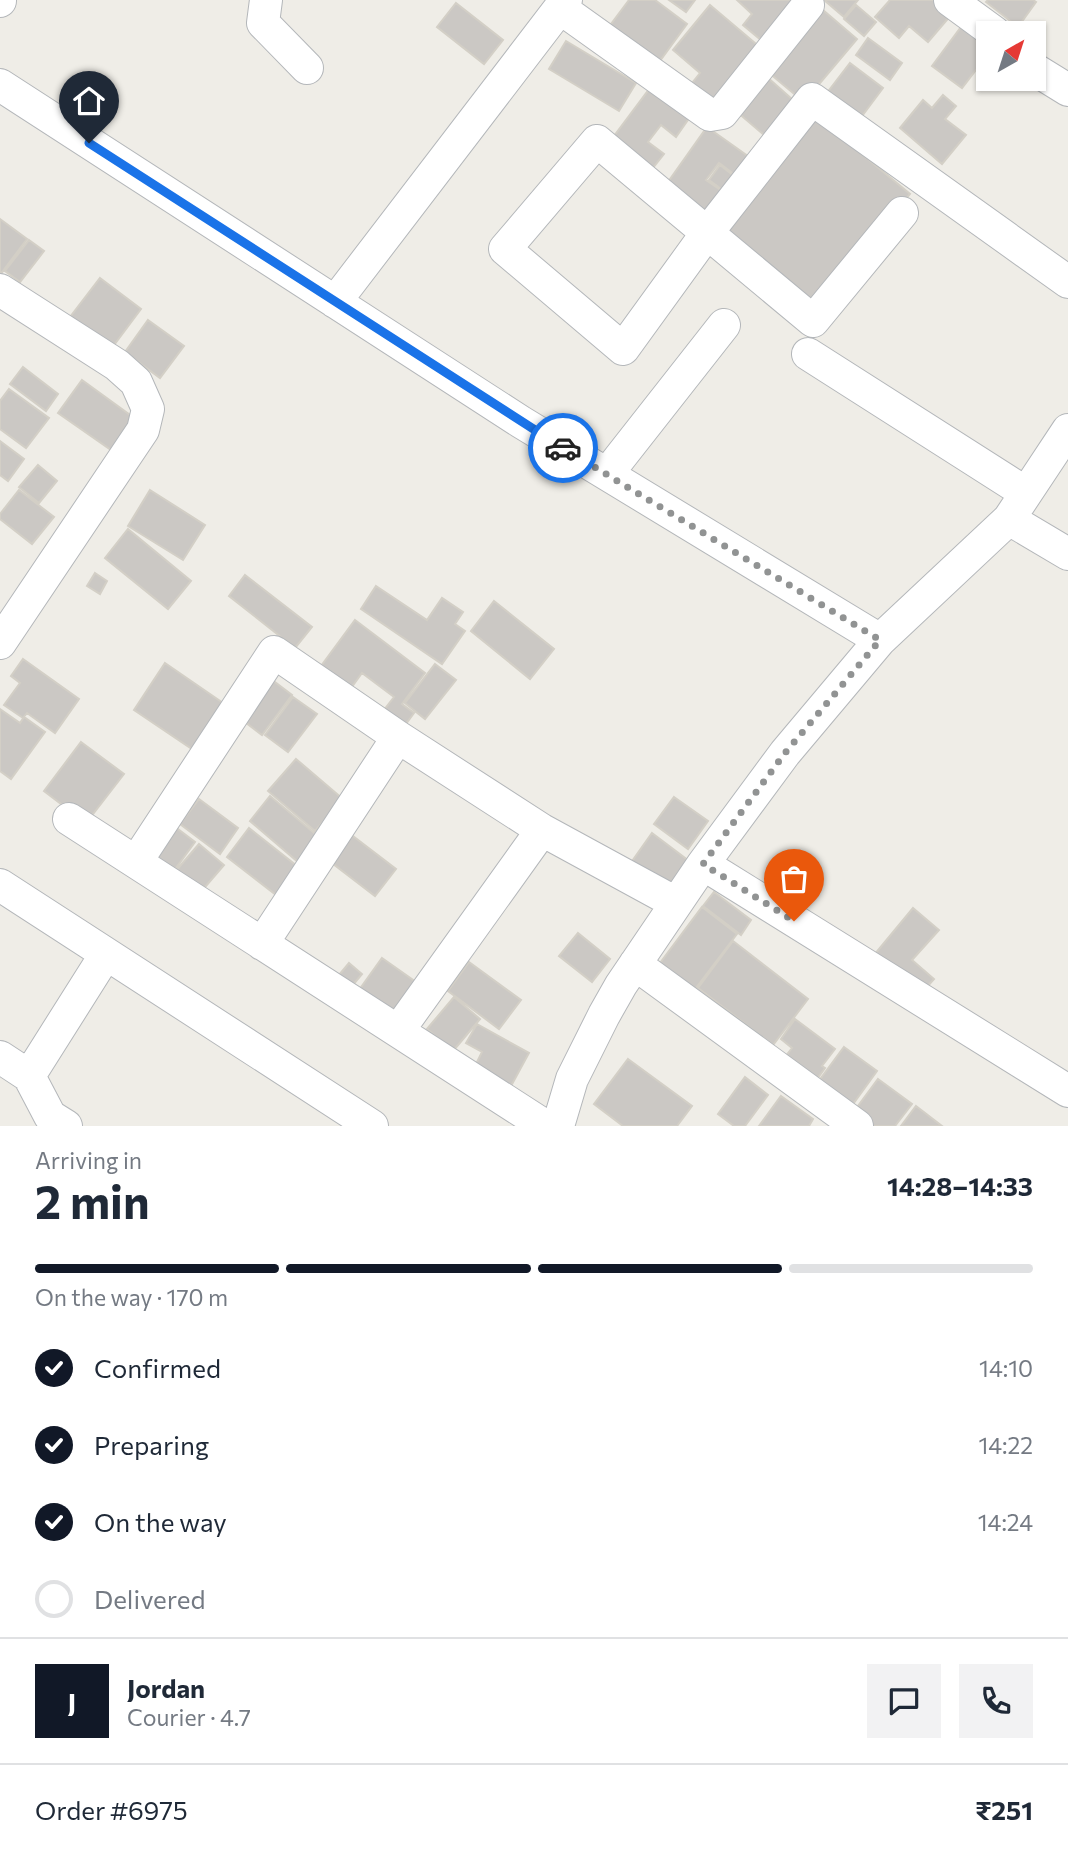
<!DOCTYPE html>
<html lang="en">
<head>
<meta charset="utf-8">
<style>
  :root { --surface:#fff; --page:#f2f2f3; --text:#1f2937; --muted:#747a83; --line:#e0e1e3; --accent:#111827 }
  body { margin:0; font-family:Commissioner,sans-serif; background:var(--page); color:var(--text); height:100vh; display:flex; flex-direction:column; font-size:26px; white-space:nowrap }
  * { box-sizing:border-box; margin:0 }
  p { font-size:23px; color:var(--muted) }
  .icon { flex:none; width:38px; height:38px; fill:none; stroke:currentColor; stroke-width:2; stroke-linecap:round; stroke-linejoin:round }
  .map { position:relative; height:1126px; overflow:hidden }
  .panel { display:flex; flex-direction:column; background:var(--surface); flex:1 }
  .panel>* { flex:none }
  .needle { width:46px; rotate:39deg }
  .buttons { position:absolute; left:976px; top:21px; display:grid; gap:14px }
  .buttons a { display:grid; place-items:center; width:70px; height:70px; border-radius:0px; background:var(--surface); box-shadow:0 2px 5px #0004; font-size:35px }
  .pin { position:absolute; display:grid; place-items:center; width:60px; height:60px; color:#fff; margin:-72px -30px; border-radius:50% 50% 50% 0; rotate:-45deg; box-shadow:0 0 7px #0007 }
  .pin .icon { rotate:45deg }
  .courier { position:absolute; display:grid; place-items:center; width:70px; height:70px; margin:-35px; border:5px solid #1a73e8; border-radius:50%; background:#fff; color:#222; box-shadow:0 2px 9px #0007 }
  .overview em { font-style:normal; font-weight:700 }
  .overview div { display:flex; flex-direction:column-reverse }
  .overview { display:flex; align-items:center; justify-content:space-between; height:119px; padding:0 35px }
  h1 { font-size:46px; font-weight:700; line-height:52px }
  .bar { display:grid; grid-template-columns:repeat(4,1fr); gap:10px 7px; align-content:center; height:84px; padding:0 35px }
  .bar i { height:9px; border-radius:5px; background:var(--line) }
  .bar .selected { background:var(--accent) }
  .bar p { grid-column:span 4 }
  .line { display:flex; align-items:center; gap:18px; padding:0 35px; border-top:2px solid var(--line) }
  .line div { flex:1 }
  .round { display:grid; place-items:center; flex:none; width:74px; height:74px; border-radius:0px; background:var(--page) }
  ol { padding:0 35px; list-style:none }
  li { display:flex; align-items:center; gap:21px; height:77px }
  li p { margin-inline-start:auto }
  li .icon { padding:7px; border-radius:50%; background:var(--accent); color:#fff; stroke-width:4 }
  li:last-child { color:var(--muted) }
  li i { width:38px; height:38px; border:4px solid var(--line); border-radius:50% }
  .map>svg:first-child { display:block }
  .building { fill:#cbc8c4; stroke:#d3cfc6; stroke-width:2 }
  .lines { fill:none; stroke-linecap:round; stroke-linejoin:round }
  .minor-casing { stroke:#b4b7ba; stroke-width:34 }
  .minor { stroke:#fff; stroke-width:32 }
  .done { stroke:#919393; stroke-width:7; stroke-dasharray:0 12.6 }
  .route { stroke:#1a73e8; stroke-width:9 }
</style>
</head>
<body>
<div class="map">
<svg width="1068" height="1126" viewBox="0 0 1068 1126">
  <rect width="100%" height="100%" fill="#efede7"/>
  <path class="building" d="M 629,0 L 655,0 L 687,24 L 654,69 L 605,32 Z
    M 669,0 L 695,0 L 686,12 Z
    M 737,0 L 795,0 L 761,40 L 743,25 L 752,14 Z
    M 824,0 L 858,0 L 844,17 Z
    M 890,0 L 933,0 L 951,15 L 928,42 L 909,26 L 899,38 L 875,17 Z
    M 988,0 L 1033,0 L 1036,2 L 1018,27 L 986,2 Z
    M 456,3 L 503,40 L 484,64 L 437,27 Z
    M 710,5 L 761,48 L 715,102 L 692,83 L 700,73 L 673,50 Z
    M 856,5 L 876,22 L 864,36 L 844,19 Z
    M 823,10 L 857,39 L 804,102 L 769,73 Z
    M 964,23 L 989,41 L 989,53 L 962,88 L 932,66 Z
    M 868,38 L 902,63 L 890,80 L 856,55 Z
    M 566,41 L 636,83 L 619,111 L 549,69 Z
    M 850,63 L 883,88 L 856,124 L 823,98 Z
    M 767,77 L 801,107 L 771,141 L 737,112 Z
    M 650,88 L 690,117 L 676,137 L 661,125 L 648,142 L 664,154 L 648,174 L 608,144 Z
    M 943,95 L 956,106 L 945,119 L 966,135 L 942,164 L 900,128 L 923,100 L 932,108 Z
    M 817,117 L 910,194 L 816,309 L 722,233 Z
    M 707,127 L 752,159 L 739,178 L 719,163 L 706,180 L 722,191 L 704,217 L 663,189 Z
    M 720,165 L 739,180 L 728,194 L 709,180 Z
    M 0,219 L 27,239 L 0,275 Z
    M 29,240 L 44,251 L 20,282 L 5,271 Z
    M 100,278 L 141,309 L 111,349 L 70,317 Z
    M 148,320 L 184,346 L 160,378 L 125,352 Z
    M 23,367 L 58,394 L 46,411 L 10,384 Z
    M 82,380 L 137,420 L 114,452 L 58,413 Z
    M 9,389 L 49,418 L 26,448 L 0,429 L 0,401 Z
    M 0,441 L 24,459 L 8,481 L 0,475 Z
    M 38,465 L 57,481 L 39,503 L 19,487 Z
    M 19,490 L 54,517 L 32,544 L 0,519 L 0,514 Z
    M 150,490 L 205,525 L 183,560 L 128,526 Z
    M 128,529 L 191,581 L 168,609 L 105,558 Z
    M 95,573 L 107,581 L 100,594 L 87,586 Z
    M 245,575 L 312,627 L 295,648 L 229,596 Z
    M 376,586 L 427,620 L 442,598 L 463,612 L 455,624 L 465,631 L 442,664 L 361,609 Z
    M 494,601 L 554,649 L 530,679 L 471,631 Z
    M 355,620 L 425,673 L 402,704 L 414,713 L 406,724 L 384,710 L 394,697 L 362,673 L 351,688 L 321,666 Z
    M 23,659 L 79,699 L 55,733 L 27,713 L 23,718 L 4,705 L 20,683 L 11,676 Z
    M 165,663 L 223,703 L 192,749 L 134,710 Z
    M 435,664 L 456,680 L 425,719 L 405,703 Z
    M 271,679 L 292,695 L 262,735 L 241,719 Z
    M 293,697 L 317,714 L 288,752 L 265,735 Z
    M 0,709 L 20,723 L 24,717 L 45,732 L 11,779 L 0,771 Z
    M 81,742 L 124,774 L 86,823 L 44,791 Z
    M 296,759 L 343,799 L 315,831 L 268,791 Z
    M 270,796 L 319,837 L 298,862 L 250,821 Z
    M 674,797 L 708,821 L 688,849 L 654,824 Z
    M 199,799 L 238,828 L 220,854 L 180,824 Z
    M 174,826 L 195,842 L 173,872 L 151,856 Z
    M 249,828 L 302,870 L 280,898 L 227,857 Z
    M 349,833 L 396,869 L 375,896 L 328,860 Z
    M 652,833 L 689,861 L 667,891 L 630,864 Z
    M 199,844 L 224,865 L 199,894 L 174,873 Z
    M 714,892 L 751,920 L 741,935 L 703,906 Z
    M 702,907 L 737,934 L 686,1001 L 651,975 Z
    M 913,908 L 939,930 L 912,960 L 934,979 L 919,996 L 869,961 Z
    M 578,933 L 610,959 L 592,982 L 559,956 Z
    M 733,941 L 808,999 L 773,1045 L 698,988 Z
    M 382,958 L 416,982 L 393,1015 L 359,990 Z
    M 469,962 L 521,1000 L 499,1029 L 448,991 Z
    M 349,963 L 362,974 L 347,992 L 334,981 Z
    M 454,997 L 480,1019 L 453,1051 L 427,1029 Z
    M 795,1019 L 835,1049 L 822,1066 L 825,1068 L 812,1086 L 781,1062 L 792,1048 L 781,1039 Z
    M 477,1024 L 529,1053 L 510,1088 L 474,1068 L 482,1052 L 466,1043 Z
    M 844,1047 L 877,1071 L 848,1111 L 815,1086 Z
    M 628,1059 L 692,1106 L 677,1126 L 623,1126 L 594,1104 Z
    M 745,1077 L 768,1095 L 745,1126 L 734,1126 L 718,1114 Z
    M 878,1079 L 912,1104 L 895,1126 L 868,1126 L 852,1114 Z
    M 781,1096 L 813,1119 L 809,1126 L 759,1126 Z
    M 916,1106 L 942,1126 L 901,1126 Z"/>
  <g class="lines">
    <defs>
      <path id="minor" d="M 266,0 L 263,23 L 307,68
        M 950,0 L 995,33
        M 0,1 L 0,0
        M 560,8 L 710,115 L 722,113 L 808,5
        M 1034,69 L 1068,90
        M 0,85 L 521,422 L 880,640
        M 902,213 L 813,321 L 597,141 L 505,249 L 623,349 L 707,233 L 812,99 L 1068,282
        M 0,290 L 117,365 L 136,382 L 148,409 L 143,430 L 0,643
        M 335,302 L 566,0
        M 808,354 L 1026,493
        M 607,474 L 724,325
        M 1009,519 L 1068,554
        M 69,819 L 545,1126
        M 136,862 L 274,652 L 398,737 L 542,830 L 676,903
        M 703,864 L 1068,1091
        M 0,885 L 372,1126
        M 262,944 L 398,737
        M 635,964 L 857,1126
        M 398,1031 L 542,830
        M 0,1057 L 29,1076 L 50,1116 L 66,1126
        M 29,1076 L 106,954
        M 558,1126 L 572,1079 L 604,1015 L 621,985 L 703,864 L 785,753 L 880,640 L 1009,519 L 1068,430"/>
    </defs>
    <use href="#minor" class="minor-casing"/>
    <use href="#minor" class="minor"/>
  </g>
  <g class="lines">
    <path class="done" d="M 563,448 L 880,640 L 785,753 L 703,864 L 794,921"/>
    <path class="route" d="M 89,143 L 563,448"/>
  </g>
</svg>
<div class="buttons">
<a><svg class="needle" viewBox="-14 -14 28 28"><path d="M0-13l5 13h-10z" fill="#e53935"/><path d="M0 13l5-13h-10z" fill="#747a83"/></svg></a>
</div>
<div class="pin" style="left:794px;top:921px;background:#ea580c"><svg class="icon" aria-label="bag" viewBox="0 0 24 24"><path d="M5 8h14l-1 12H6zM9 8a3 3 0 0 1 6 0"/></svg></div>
<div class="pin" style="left:89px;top:143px;background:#1f2937"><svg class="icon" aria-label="home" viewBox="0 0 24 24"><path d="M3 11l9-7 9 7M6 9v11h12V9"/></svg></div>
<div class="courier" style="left:563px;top:448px"><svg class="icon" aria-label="car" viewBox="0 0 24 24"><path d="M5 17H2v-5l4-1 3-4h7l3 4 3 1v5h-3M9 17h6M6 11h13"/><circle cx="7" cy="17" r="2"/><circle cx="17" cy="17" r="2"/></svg></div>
</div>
<section class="panel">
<div class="overview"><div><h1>2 min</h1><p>Arriving in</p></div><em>14:28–14:33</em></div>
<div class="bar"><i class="selected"></i><i class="selected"></i><i class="selected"></i><i></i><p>On the way · 170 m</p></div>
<ol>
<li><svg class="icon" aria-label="check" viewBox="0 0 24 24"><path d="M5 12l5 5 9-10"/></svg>Confirmed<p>14:10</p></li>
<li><svg class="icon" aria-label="check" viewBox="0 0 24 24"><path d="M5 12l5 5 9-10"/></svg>Preparing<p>14:22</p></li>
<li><svg class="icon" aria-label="check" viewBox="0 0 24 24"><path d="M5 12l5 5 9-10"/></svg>On the way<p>14:24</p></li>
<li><i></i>Delivered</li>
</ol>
<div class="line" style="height:126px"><b class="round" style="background:var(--accent);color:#fff">J</b><div><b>Jordan</b><p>Courier · 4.7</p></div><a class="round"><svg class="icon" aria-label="chat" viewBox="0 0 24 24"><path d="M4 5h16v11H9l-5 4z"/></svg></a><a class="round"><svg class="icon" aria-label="phone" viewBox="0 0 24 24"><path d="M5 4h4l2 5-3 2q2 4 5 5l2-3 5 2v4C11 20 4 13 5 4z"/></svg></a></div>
<div class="line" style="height:91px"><div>Order #6975</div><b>₹251</b></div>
</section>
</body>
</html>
